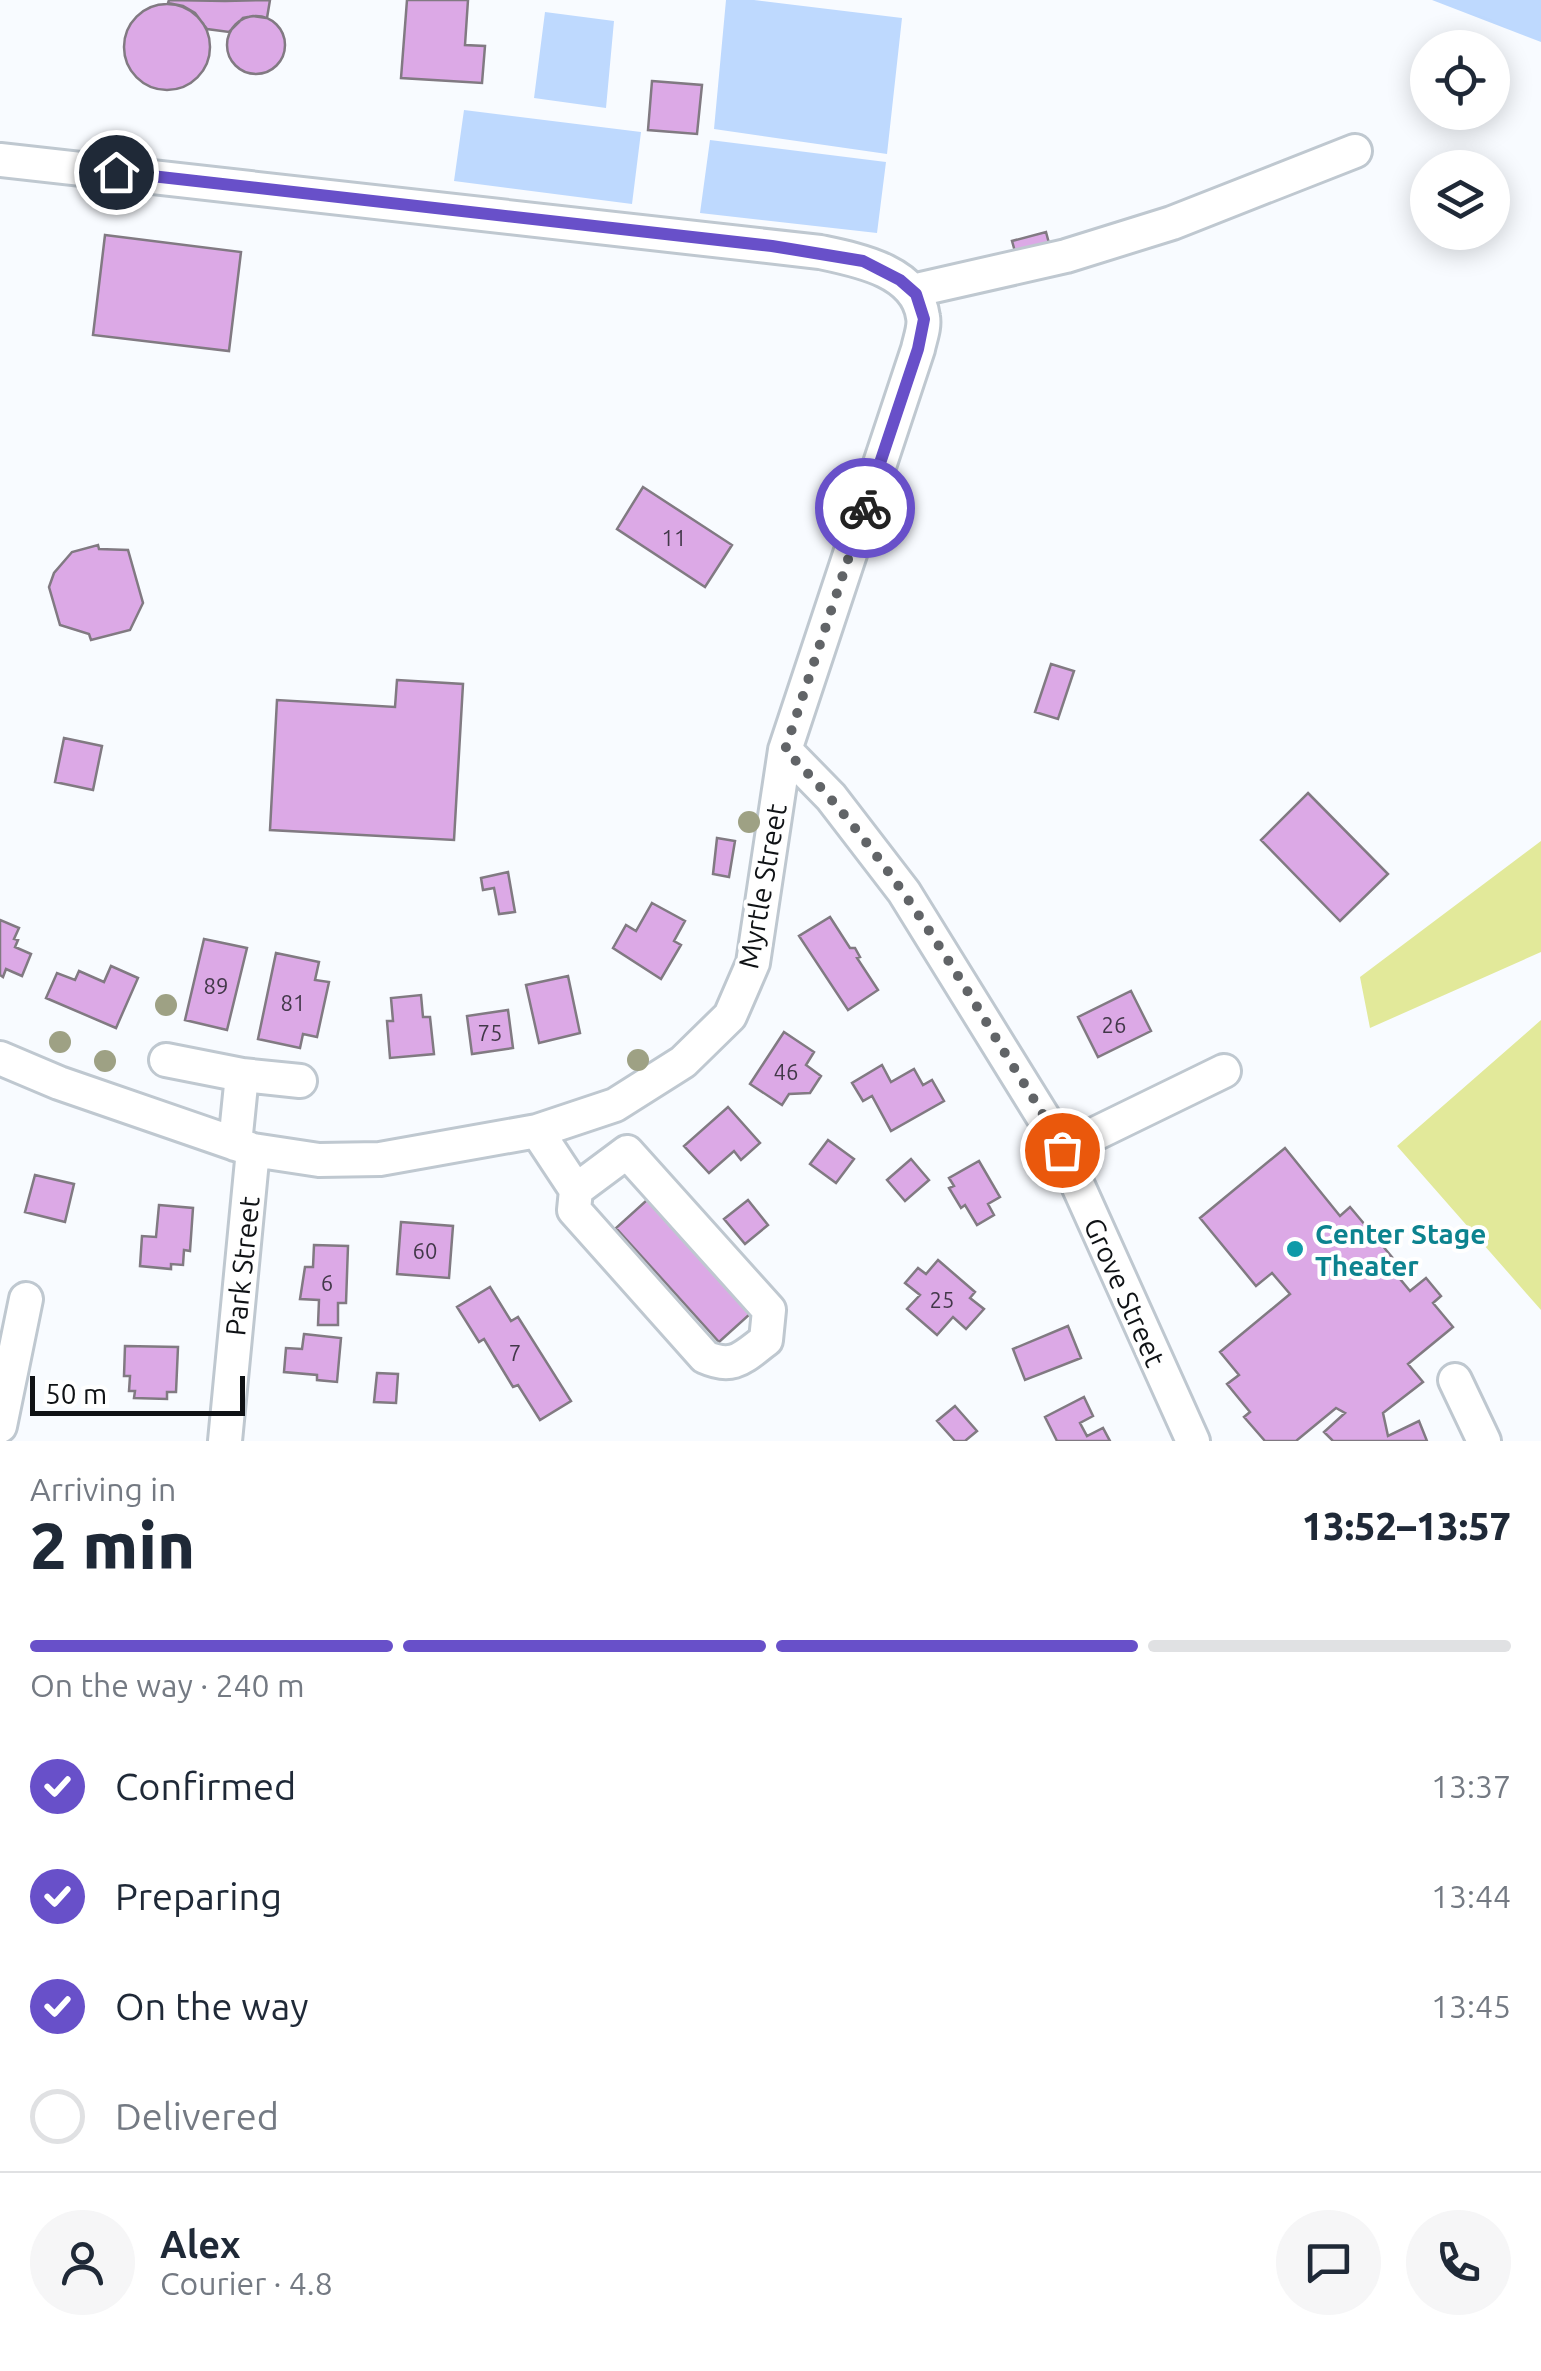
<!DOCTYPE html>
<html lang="en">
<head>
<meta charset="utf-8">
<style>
  :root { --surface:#fff; --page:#f6f6f7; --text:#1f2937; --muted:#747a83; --line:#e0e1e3; --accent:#6850c9 }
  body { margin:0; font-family:Ubuntu,sans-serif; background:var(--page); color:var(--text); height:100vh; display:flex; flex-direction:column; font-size:38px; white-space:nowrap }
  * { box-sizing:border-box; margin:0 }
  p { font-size:32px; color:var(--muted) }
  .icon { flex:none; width:55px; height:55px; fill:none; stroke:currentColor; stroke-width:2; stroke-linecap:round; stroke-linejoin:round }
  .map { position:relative; height:1441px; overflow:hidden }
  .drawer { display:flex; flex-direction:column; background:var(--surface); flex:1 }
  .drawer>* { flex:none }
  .buttons { position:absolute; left:1410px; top:30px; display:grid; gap:20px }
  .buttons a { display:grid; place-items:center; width:100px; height:100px; border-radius:50%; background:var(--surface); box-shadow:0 5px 25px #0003; font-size:50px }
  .scale { position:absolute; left:30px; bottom:25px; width:215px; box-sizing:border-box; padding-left:10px; border:5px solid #0f1215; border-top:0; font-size:28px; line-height:35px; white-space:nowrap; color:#0f1215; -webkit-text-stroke:8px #fff; paint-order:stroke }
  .pin { position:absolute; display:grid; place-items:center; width:85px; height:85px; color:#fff; margin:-42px; border:5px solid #fff; border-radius:50%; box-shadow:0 2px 10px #0007 }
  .courier { position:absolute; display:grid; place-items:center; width:100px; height:100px; margin:-50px; border:8px solid #6850c9; border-radius:50%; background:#fff; color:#222; box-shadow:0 2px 12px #0007 }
  .summary em { font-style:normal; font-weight:800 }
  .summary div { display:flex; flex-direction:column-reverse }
  .summary { display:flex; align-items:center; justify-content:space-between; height:170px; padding:0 30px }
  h1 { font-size:65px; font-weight:800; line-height:75px }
  .bar { display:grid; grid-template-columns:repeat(4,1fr); gap:15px 10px; align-content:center; height:120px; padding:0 30px }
  .bar i { height:12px; border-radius:8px; background:var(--line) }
  .bar .on { background:var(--accent) }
  .bar p { grid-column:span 4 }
  .line { display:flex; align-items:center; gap:25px; padding:0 30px; border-top:2px solid var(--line) }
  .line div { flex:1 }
  .round { display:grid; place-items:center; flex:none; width:105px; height:105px; border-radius:52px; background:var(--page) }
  ol { padding:0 30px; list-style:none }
  li { display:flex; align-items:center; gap:30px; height:110px }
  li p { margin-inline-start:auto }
  li .icon { padding:10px; border-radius:50%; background:var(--accent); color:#fff; stroke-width:4 }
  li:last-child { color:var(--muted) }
  li i { width:55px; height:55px; border:5px solid var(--line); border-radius:50% }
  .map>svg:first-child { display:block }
  .green { fill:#e2e99a }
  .water { fill:#bed9fe }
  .building { fill:#dca9e6; stroke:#817a82; stroke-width:2.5 }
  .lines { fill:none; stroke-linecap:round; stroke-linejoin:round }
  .minor-casing { stroke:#bfc8d0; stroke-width:38 }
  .minor { stroke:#fff; stroke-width:32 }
  .tree { fill:#9ea184 }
  .done { stroke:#616467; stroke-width:10; stroke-dasharray:0 18 }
  .route { stroke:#6850c9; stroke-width:12 }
  .culture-dot { fill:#0f9aa8; stroke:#fff; stroke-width:4 }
  .labels { text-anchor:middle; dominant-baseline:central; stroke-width:8; stroke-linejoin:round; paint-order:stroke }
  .number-label { font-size:22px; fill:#423849 }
  .street-label { font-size:28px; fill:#0f1215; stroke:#fff }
  .culture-label { font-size:28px; font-weight:bold; fill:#0d838f; stroke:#fff; text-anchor:start }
</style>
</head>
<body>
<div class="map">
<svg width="1541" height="1441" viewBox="0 0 1541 1441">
  <rect width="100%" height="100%" fill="#f8fbff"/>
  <path class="green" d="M 1541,841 L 1541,952 L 1370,1028 L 1360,977 Z
    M 1541,1020 L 1541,1310 L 1397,1146 Z"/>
  <path class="water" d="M 726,0 L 754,0 L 902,18 L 887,154 L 714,129 Z
    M 1432,0 L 1541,0 L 1541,42 Z
    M 545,12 L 614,21 L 606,108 L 534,98 Z
    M 464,110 L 641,132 L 632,204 L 454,181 Z
    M 710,140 L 886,162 L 877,233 L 700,213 Z"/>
  <path class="building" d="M 169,0 L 225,1 L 270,0 L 267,18 L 253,16 L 243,18 L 229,32 L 207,29 L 195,13 L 183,6 L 168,3 Z
    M 407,0 L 468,0 L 465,45 L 485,46 L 482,83 L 401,78 Z
    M124 47a43 43 0 1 1 86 0a43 43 0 1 1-86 0Z
    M227 45a29 29 0 1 1 58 0a29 29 0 1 1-58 0Z
    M 652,81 L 702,85 L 697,134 L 648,130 Z
    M 1046,232 L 1050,247 L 1016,255 L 1012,241 Z
    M 105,235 L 241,252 L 229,351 L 93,335 Z
    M 643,487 L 732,545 L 705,587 L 617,529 Z
    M 98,545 L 99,549 L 128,550 L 143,603 L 130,630 L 91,640 L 89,634 L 60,625 L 49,587 L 54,573 L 72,552 Z
    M 1051,664 L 1074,671 L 1058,719 L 1035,712 Z
    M 397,680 L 463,684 L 454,840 L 270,830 L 277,700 L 395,707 Z
    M 64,738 L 102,746 L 93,790 L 55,782 Z
    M 1308,793 L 1388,874 L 1340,921 L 1261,840 Z
    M 717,838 L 735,841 L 729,877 L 713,874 Z
    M 508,872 L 515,912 L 499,914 L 494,888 L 483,890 L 481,878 Z
    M 652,903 L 685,921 L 674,941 L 681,945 L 661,979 L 613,948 L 626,925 L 636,931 Z
    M 830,917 L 850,948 L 855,948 L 860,957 L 857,958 L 878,990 L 848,1010 L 799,936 Z
    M 0,920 L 19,928 L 14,939 L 18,940 L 15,947 L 31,954 L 22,976 L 6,969 L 3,977 L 0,975 Z
    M 204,939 L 247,948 L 227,1030 L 185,1020 Z
    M 276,953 L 319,962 L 315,980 L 329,982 L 317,1037 L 303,1034 L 300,1048 L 258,1039 Z
    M 111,966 L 138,978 L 116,1028 L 46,998 L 57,973 L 75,980 L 79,971 L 104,982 Z
    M 568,976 L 580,1033 L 539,1043 L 526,985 Z
    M 1131,991 L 1151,1031 L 1098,1057 L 1078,1017 Z
    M 421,995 L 423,1017 L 430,1017 L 434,1054 L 390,1058 L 387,1021 L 393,1021 L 391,998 Z
    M 508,1010 L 513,1048 L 472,1054 L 467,1016 Z
    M 784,1032 L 814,1052 L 806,1065 L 821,1076 L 810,1093 L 789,1094 L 782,1105 L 750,1084 Z
    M 882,1065 L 891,1082 L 914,1069 L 923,1085 L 932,1080 L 944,1101 L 891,1131 L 872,1096 L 863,1101 L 852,1083 Z
    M 728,1107 L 760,1143 L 741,1160 L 734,1151 L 709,1173 L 684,1146 Z
    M 828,1140 L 854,1159 L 836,1183 L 810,1164 Z
    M 1285,1148 L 1340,1216 L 1350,1207 L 1392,1257 L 1386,1262 L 1410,1291 L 1426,1278 L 1441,1296 L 1433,1303 L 1453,1327 L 1408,1364 L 1423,1382 L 1383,1413 L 1388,1436 L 1419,1421 L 1427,1441 L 1333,1441 L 1324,1432 L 1345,1413 L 1336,1408 L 1296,1441 L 1265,1441 L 1244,1417 L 1250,1412 L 1227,1384 L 1239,1375 L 1220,1352 L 1290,1294 L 1272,1273 L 1256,1286 L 1200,1218 Z
    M 911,1159 L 929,1180 L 905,1201 L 887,1180 Z
    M 979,1161 L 1000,1197 L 988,1204 L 994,1215 L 977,1225 L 965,1205 L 961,1208 L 949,1188 L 954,1186 L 949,1178 Z
    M 35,1175 L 74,1184 L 65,1222 L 25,1212 Z
    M 647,1200 L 750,1314 L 719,1342 L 616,1228 Z
    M 748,1200 L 768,1225 L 745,1244 L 724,1219 Z
    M 159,1205 L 193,1208 L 190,1251 L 184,1250 L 183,1265 L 171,1264 L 171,1269 L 140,1266 L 142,1236 L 156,1237 Z
    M 401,1222 L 453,1226 L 449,1278 L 397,1274 Z
    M 314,1245 L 348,1246 L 346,1303 L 338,1303 L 338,1325 L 318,1325 L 319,1300 L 300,1299 L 305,1267 L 313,1267 Z
    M 938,1260 L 975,1292 L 970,1298 L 984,1309 L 966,1329 L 953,1317 L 937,1335 L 907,1309 L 920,1295 L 905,1283 L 918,1268 L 926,1274 Z
    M 490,1287 L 511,1321 L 518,1317 L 571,1401 L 540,1420 L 518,1385 L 513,1387 L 484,1339 L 479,1342 L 457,1307 Z
    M 1068,1326 L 1081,1358 L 1025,1380 L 1013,1349 Z
    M 304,1334 L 341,1338 L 337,1382 L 317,1380 L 317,1375 L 284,1372 L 286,1348 L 302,1349 Z
    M 125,1346 L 178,1347 L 176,1392 L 167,1392 L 167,1399 L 134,1398 L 135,1391 L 129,1391 L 130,1376 L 124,1376 Z
    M 377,1373 L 398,1374 L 396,1403 L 374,1402 Z
    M 1084,1397 L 1093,1416 L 1080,1423 L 1087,1436 L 1103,1428 L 1110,1441 L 1057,1441 L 1045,1417 Z
    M 955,1406 L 977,1431 L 965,1441 L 955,1441 L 937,1421 Z"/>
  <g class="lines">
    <defs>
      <path id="minor" d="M 0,160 L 820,252 C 858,260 917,271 923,317 C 925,327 920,339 918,349 L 785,750 L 753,963 L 730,1016 L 683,1062 L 615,1105 L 537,1131 L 380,1159 L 319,1160 L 253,1150 L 59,1083 L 0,1058
        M 912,291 L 1066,256 L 1172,223 L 1355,151
        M 785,750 L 831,797 L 904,892 L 1058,1141 L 1193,1441
        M 166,1060 L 242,1075
        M 537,1131 L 576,1190 L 627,1152 L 769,1310 L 766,1340 C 743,1357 734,1370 705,1357 L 574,1210 L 576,1190
        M 235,1144 L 242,1075 L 300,1081
        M 1062,1150 L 1224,1071
        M 1455,1380 L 1484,1441
        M 0,1426 L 26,1299
        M 225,1441 L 253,1150"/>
    </defs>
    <use href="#minor" class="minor-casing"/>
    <use href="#minor" class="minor"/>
  </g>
  <g class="tree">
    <circle cx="749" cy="822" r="11"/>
    <circle cx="166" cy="1005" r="11"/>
    <circle cx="60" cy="1042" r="11"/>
    <circle cx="638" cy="1060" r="11"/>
    <circle cx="105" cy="1061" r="11"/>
  </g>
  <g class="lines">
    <path class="done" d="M 865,508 L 785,750 C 872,836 938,941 1000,1045 C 1021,1080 1045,1114 1062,1150"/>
    <path class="route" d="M 116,172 L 772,246 L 863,261 L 900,280 L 916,294 L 924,319 L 918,349 L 865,508"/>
  </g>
  <circle class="culture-dot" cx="1295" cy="1249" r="10"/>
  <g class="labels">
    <g class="number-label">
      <text x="674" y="537">11</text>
      <text x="216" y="985">89</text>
      <text x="293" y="1002">81</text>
      <text x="1114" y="1024">26</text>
      <text x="490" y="1032">75</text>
      <text x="786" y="1071">46</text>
      <text x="425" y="1250">60</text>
      <text x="327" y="1282">6</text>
      <text x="942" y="1299">25</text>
      <text x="515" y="1352">7</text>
    </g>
    <g class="street-label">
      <text transform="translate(762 886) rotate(-80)">Myrtle Street</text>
      <text transform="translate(242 1266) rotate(-84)">Park Street</text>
      <text transform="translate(1125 1292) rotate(66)">Grove Street</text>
    </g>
    <g class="culture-label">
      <text x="1315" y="1233">Center Stage<tspan x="1315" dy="32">Theater</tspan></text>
    </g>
  </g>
</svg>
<div class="buttons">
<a><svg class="icon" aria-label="locate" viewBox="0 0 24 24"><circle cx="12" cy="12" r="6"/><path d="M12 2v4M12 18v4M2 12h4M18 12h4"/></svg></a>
<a><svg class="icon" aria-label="layers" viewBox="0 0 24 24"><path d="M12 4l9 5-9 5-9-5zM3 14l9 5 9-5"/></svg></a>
</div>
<div class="scale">50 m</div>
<div class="pin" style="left:1062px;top:1150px;background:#ea580c"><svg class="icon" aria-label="bag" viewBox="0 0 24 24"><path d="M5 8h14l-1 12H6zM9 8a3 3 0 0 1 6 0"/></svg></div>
<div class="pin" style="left:116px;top:172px;background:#1f2937"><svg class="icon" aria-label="home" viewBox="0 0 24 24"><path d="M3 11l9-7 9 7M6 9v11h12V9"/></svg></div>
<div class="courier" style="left:865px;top:508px"><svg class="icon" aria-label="bike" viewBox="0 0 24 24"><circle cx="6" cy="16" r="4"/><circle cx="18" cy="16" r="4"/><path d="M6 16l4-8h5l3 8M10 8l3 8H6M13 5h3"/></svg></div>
</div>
<section class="drawer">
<div class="summary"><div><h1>2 min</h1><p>Arriving in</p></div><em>13:52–13:57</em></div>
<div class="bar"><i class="on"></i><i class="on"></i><i class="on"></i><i></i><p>On the way · 240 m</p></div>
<ol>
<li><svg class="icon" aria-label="check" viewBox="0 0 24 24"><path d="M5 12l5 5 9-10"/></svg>Confirmed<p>13:37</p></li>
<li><svg class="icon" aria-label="check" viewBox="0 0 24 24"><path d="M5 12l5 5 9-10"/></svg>Preparing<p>13:44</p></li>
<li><svg class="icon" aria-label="check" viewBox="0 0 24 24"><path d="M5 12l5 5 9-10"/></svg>On the way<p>13:45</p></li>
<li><i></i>Delivered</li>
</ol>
<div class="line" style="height:180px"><a class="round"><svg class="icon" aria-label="person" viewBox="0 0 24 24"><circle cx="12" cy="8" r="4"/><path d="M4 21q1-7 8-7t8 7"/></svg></a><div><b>Alex</b><p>Courier · 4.8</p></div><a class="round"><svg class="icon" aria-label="chat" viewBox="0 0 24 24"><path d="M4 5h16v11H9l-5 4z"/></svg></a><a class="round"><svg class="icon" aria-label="phone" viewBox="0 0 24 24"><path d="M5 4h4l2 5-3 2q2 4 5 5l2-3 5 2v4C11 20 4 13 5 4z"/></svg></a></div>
</section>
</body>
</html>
